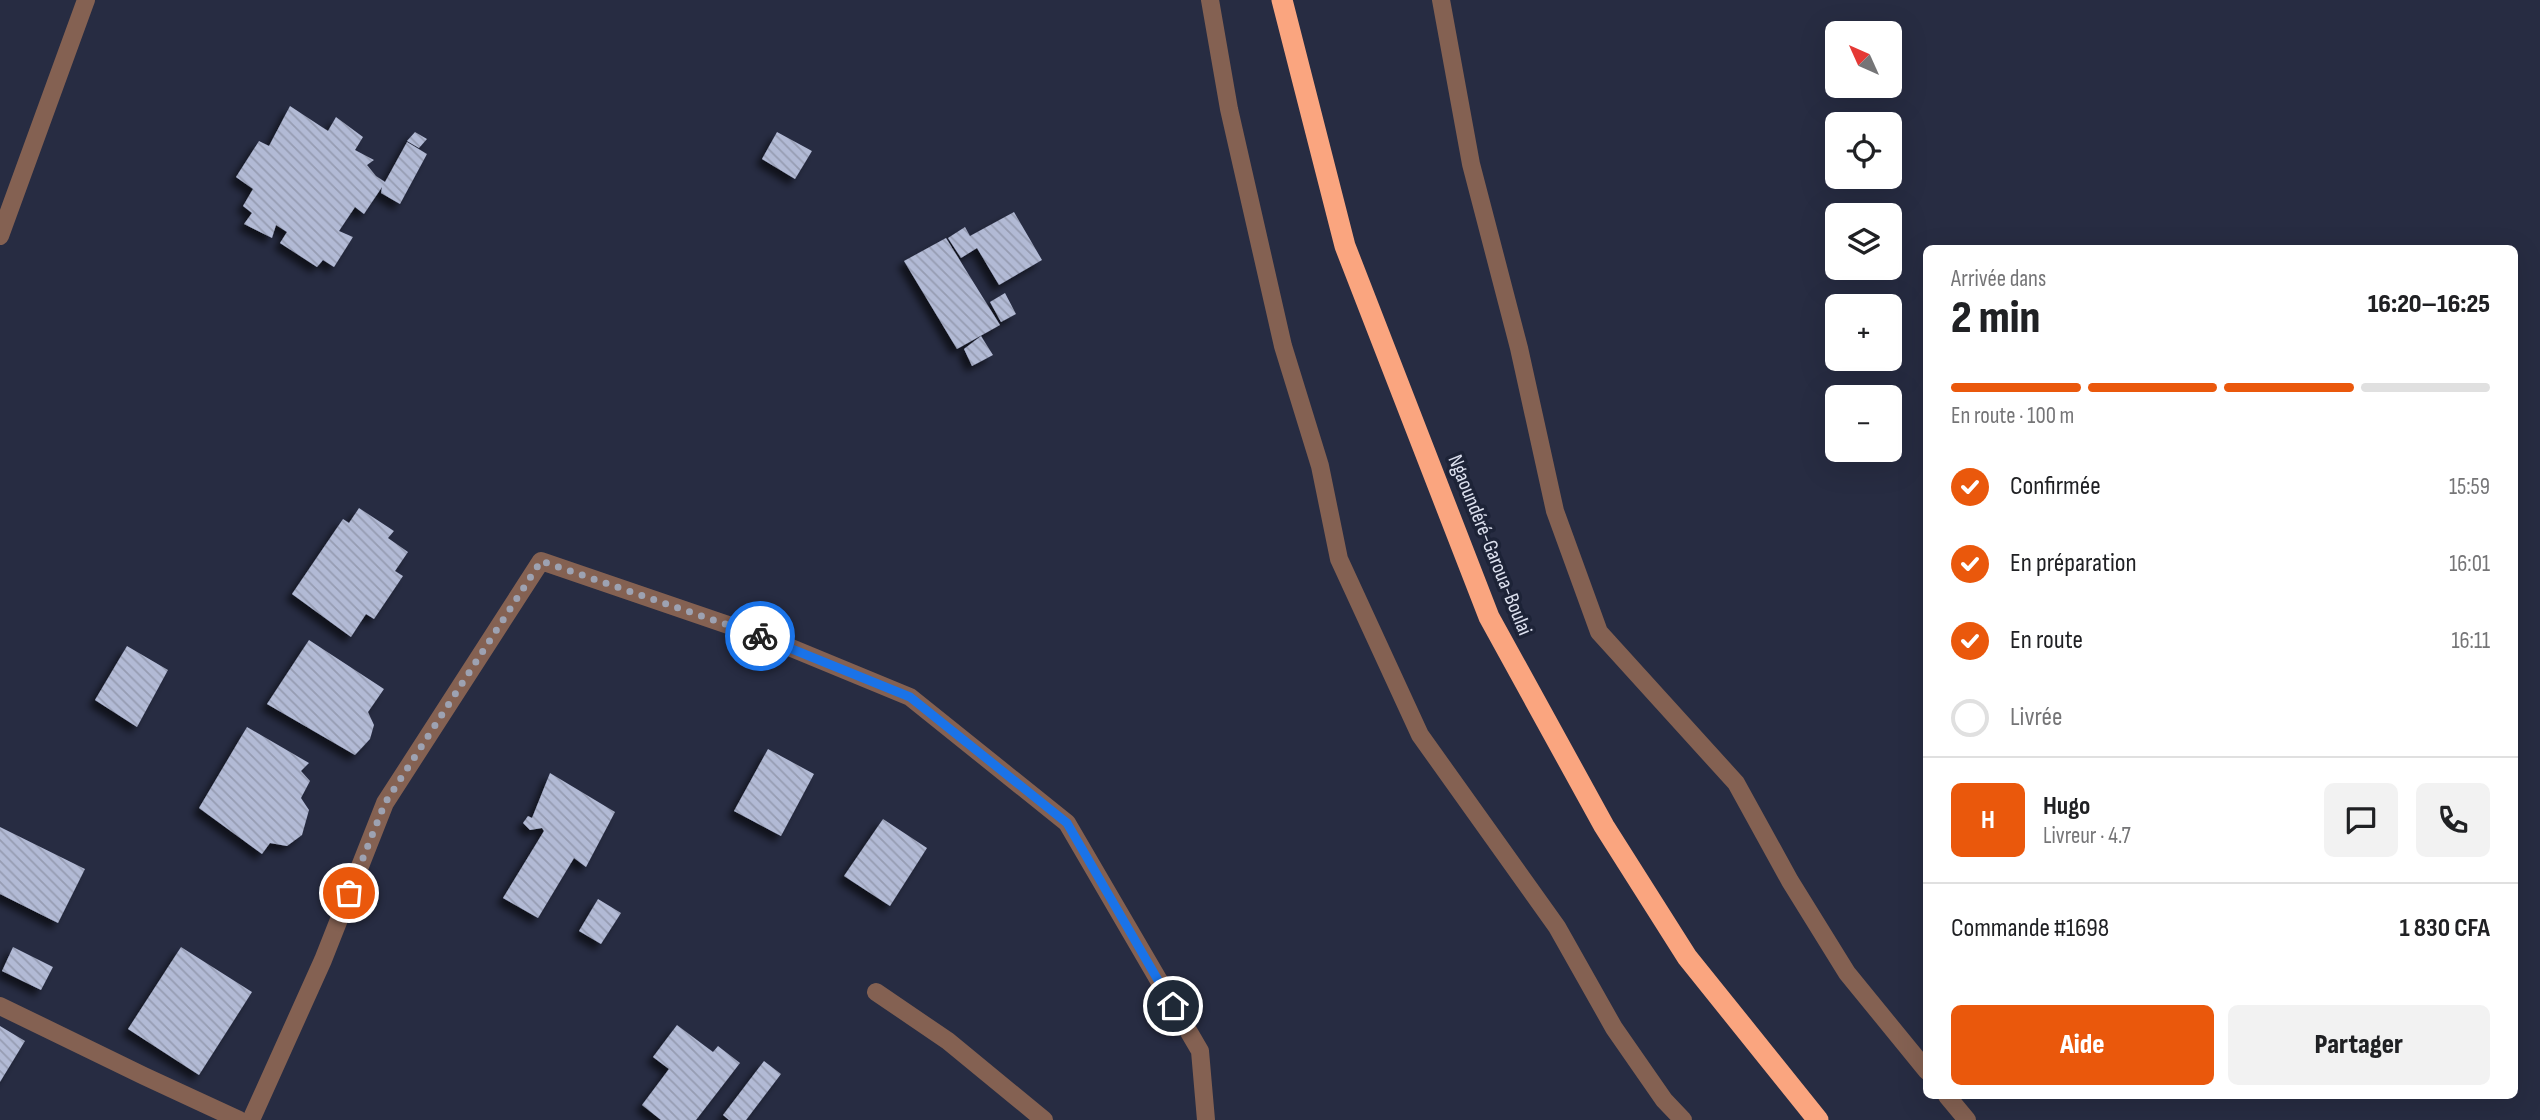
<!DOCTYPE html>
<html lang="fr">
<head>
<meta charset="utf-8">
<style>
  :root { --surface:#fff; --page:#f2f2f2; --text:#202124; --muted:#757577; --line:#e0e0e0; --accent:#ea580c }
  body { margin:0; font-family:"Sofia Sans Condensed",sans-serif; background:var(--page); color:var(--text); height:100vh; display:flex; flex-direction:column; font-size:26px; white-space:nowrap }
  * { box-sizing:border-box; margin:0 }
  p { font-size:23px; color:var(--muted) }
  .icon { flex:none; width:38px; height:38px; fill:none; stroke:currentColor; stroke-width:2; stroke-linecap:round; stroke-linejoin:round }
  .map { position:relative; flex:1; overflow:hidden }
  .drawer { position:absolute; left:1923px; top:245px; width:595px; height:854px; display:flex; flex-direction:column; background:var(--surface); border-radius:10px; box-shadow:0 7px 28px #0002 }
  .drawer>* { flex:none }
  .needle { width:46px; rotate:315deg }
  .tools { position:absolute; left:1825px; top:21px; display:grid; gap:14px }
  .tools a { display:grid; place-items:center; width:77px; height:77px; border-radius:10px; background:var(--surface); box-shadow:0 7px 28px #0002; font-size:35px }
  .pin { position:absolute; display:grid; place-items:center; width:60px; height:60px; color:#fff; margin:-30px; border:4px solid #fff; border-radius:50%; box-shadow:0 2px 7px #0007 }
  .courier { position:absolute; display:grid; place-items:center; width:70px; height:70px; margin:-35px; border:5px solid #1a73e8; border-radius:50%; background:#fff; color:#222; box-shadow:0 2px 9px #0007 }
  .summary em { font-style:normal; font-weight:800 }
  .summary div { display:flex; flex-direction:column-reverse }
  .summary { display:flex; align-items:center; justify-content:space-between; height:119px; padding:0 28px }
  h1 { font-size:46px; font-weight:800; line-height:52px }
  .bar { display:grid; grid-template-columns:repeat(4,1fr); gap:10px 7px; align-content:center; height:84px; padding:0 28px }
  .bar i { height:9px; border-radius:5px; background:var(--line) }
  .bar .active { background:var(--accent) }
  .bar p { grid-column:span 4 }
  .line { display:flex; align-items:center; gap:18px; padding:0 28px; border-top:2px solid var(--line) }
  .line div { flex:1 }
  .round { display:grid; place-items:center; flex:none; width:74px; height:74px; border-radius:10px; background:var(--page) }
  ol { padding:0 28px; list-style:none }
  li { display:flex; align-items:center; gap:21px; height:77px }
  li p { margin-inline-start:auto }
  li .icon { padding:7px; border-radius:50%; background:var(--accent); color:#fff; stroke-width:4 }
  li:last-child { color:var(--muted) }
  li i { width:38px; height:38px; border:4px solid var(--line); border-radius:50% }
  .action { display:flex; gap:14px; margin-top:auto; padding:14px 28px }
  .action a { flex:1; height:80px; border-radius:10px; background:var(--accent); color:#fff; font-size:28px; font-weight:800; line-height:80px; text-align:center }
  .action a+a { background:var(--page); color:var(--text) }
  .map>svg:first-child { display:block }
  .building { fill:url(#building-back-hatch); filter:url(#shadow) }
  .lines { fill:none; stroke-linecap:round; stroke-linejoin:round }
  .minor { stroke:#846152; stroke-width:18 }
  .highway { stroke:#faa57f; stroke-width:21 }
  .done { stroke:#9da2b2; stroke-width:7; stroke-dasharray:0 12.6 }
  .route { stroke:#1a73e8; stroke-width:9 }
  .labels { text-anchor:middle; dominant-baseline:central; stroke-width:7; stroke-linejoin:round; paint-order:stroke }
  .street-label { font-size:21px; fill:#dde1ef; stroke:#1d2337 }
</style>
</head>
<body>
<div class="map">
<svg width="2540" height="1120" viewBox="0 0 2540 1120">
  <defs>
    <pattern id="building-back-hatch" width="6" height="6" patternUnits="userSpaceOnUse" patternTransform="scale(1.75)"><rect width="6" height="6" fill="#b2bad5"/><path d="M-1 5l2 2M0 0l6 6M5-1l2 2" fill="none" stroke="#969cb2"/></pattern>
    <filter id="shadow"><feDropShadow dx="-6" dy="6" stdDeviation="3.5" flood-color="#0009"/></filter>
  </defs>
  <rect width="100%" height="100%" fill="#272c42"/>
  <path class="building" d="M 290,106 L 328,131 L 336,117 L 363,137 L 355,150 L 374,160 L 367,165 L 376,176 L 385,182 L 407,142 L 427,154 L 400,204 L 381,193 L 382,187 L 364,214 L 355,207 L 339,231 L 353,237 L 334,267 L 323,260 L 317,267 L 280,243 L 287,232 L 276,225 L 272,238 L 244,224 L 252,213 L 243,206 L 253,189 L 236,177 L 259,141 L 269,146 Z
    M 415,132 L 427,139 L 419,148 L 407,141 Z
    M 777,132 L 812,151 L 795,179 L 762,159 Z
    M 1014,212 L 1042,260 L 999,285 L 977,248 L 961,258 L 948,238 L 965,227 L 970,236 Z
    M 946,238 L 1000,325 L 957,349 L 904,261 Z
    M 1005,293 L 1016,314 L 1001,322 L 990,302 Z
    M 981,336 L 993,355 L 972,366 L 964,349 Z
    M 359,508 L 394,531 L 388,538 L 408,552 L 395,571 L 403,576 L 374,619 L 366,614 L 351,637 L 292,594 L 343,519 L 349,523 Z
    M 309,640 L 384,689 L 368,712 L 374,725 L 370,739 L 355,755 L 267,704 Z
    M 127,646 L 168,670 L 137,727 L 95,700 Z
    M 247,727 L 309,763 L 301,771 L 310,781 L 301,798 L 309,810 L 302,835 L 287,846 L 270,843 L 262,854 L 199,808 Z
    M 768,749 L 814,774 L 781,836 L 734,811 Z
    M 550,773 L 615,812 L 586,867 L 574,858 L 538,918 L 503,898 L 544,831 L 542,828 L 530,830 L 523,823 L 528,816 L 532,818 Z
    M 883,819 L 927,848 L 890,906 L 844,876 Z
    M 0,827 L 85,869 L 58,923 L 0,894 Z
    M 598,899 L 621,913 L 601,944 L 579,931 Z
    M 13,947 L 53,967 L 41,990 L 2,971 Z
    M 181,947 L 252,992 L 199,1075 L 128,1029 Z
    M 677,1025 L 713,1052 L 718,1046 L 740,1063 L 696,1120 L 661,1120 L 642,1105 L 669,1069 L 653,1057 Z
    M 0,1026 L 25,1041 L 0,1082 Z
    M 764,1061 L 781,1074 L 746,1120 L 729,1120 L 723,1115 Z"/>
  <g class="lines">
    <path class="minor" d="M 1210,0 L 1229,109 L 1283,346 L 1320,466 L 1339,559 L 1420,735 L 1557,927 L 1614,1028 L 1664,1100 L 1683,1120
      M 1441,0 L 1471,164 L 1519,348 L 1555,511 L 1599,632 L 1736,783 L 1790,881 L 1847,973 L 1927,1071
      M 0,236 L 86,0
      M 876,992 L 948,1041 L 1044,1120
      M 0,1006 L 144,1076 L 239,1120
      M 1947,1096 L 1967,1120
      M 251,1120 L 323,960 L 385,803 L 541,561 L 772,640 L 910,697 L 1067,823 L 1200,1051 L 1206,1120"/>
    <path class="highway" d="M 1282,0 L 1345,246 L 1489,617 L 1604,826 L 1687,957 L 1818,1120"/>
  </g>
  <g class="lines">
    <path class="done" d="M 349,893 L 385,803 L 541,561 L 760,636"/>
    <path class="route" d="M 760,636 L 910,697 L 1067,823 L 1173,1006"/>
  </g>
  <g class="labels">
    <g class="street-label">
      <text transform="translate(1490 545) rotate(68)">Ngaoundéré-Garoua-Boulai</text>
    </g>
  </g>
</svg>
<div class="tools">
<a><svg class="needle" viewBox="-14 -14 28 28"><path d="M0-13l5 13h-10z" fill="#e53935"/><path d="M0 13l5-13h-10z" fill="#757577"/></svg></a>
<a><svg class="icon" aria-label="locate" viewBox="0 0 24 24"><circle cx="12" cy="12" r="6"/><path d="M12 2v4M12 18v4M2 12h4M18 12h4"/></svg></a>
<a><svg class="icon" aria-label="layers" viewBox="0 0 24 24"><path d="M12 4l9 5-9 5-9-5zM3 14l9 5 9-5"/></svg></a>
<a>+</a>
<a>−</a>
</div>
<div class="pin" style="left:349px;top:893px;background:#ea580c"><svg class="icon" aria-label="bag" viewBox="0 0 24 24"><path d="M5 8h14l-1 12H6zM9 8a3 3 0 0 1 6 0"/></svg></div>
<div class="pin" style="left:1173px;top:1006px;background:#1f2937"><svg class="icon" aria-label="home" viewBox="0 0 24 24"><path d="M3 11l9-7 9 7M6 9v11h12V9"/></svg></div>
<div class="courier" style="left:760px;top:636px"><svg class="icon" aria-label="bike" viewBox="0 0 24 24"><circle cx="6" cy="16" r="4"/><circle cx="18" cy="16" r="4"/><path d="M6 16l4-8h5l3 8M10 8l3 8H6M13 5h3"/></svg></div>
<section class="drawer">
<div class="summary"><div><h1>2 min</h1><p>Arrivée dans</p></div><em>16:20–16:25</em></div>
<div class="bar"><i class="active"></i><i class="active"></i><i class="active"></i><i></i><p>En route · 100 m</p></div>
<ol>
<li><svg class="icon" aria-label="check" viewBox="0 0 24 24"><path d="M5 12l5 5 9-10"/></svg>Confirmée<p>15:59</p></li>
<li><svg class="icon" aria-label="check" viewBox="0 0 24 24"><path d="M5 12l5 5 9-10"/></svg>En préparation<p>16:01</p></li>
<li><svg class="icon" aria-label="check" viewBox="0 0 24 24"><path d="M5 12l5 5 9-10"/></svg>En route<p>16:11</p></li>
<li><i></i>Livrée</li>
</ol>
<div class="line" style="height:126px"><b class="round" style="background:var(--accent);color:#fff">H</b><div><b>Hugo</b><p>Livreur · 4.7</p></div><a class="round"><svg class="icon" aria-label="chat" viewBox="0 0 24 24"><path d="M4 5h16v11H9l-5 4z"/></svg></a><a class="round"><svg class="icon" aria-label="phone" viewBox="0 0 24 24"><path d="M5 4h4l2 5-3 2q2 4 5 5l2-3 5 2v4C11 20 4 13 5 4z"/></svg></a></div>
<div class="line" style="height:91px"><div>Commande #1698</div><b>1 830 CFA</b></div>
<div class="action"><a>Aide</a><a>Partager</a></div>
</section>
</div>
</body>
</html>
